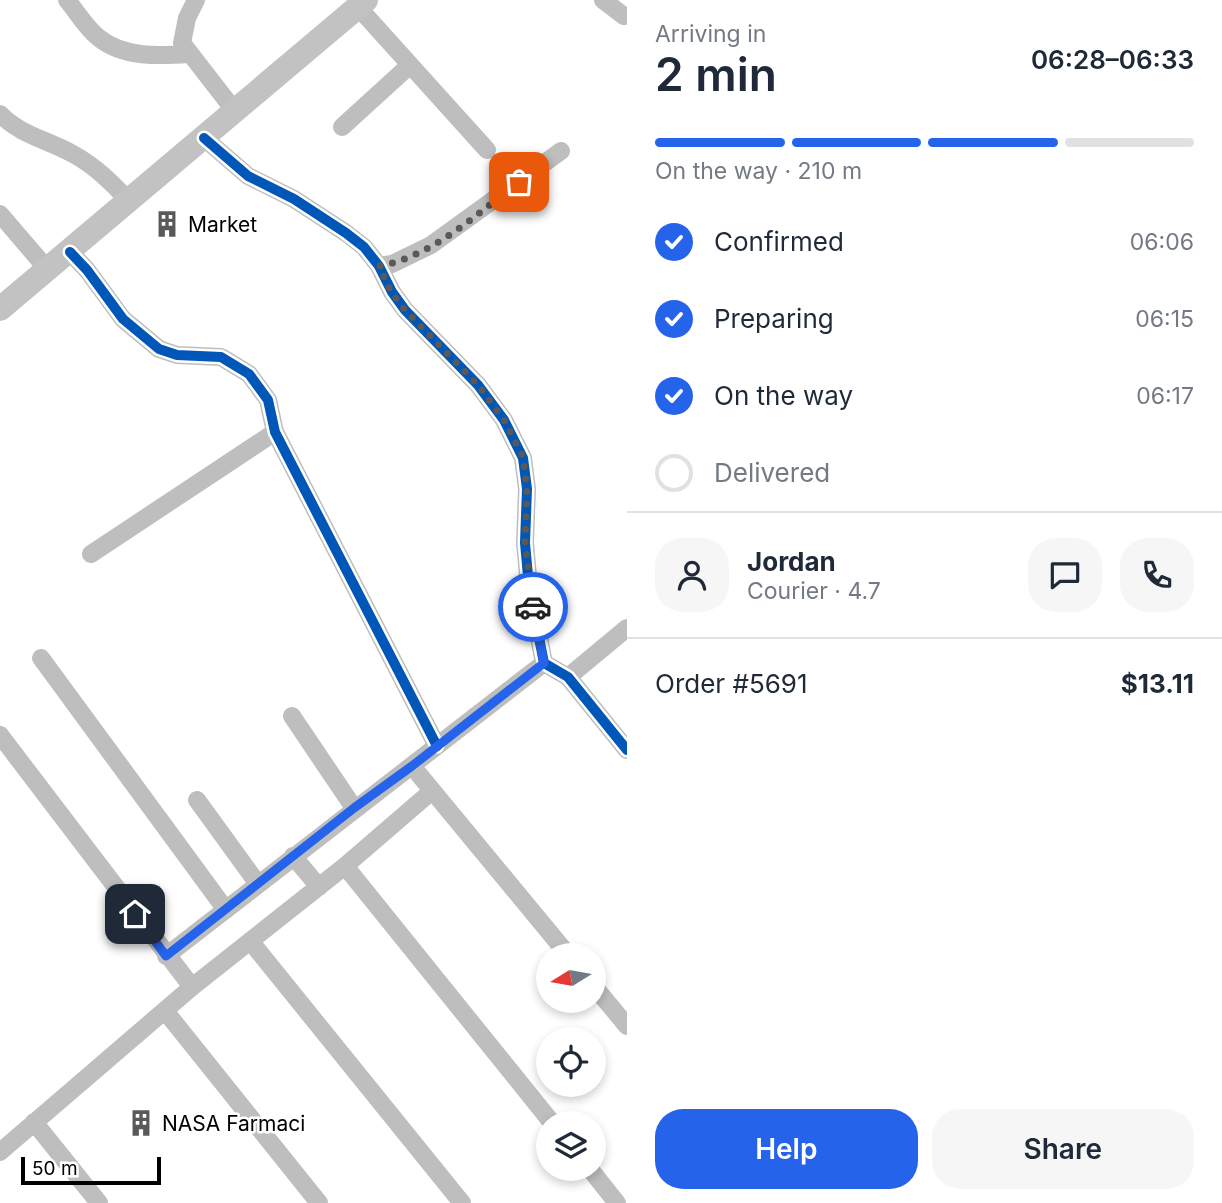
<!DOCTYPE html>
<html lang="en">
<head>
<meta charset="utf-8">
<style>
  :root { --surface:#fff; --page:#f6f6f7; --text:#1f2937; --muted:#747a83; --line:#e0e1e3; --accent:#2563eb }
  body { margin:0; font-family:Inter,sans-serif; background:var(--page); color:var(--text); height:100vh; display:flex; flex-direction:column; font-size:26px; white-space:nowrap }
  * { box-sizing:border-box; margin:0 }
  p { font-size:23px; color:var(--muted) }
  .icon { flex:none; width:38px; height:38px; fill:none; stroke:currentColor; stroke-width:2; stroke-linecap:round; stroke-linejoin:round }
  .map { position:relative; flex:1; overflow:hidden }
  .panel { display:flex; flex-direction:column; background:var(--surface); width:595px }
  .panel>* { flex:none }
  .needle { width:46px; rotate:259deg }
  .controls { position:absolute; left:536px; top:943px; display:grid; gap:14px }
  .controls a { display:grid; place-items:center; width:70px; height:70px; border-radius:50%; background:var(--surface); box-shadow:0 4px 10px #0003; font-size:35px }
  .scale { position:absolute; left:21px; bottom:18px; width:140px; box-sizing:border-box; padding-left:7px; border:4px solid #000; border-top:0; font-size:19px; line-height:24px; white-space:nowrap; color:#000; -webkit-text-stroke:5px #fff; paint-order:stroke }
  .pin { position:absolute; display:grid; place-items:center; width:60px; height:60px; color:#fff; margin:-30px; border-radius:14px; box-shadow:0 4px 10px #0006 }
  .courier { position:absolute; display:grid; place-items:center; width:70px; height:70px; margin:-35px; border:5px solid #2563eb; border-radius:50%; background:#fff; color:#222; box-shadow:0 2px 9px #0007 }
  .head em { font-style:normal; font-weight:600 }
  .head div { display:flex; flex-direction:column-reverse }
  .head { display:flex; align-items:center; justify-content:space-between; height:119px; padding:0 28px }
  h1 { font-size:46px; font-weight:600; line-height:52px }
  .bar { display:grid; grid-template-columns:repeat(4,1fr); gap:10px 7px; align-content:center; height:84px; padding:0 28px }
  .bar i { height:9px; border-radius:5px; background:var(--line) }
  .bar .current { background:var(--accent) }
  .bar p { grid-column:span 4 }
  .line { display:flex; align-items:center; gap:18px; padding:0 28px; border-top:2px solid var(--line) }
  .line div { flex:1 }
  .round { display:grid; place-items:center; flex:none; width:74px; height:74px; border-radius:28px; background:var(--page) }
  ol { padding:0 28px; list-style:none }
  li { display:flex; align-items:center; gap:21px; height:77px }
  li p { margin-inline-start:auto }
  li .icon { padding:7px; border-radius:50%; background:var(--accent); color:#fff; stroke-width:4 }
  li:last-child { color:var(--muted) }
  li i { width:38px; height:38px; border:4px solid var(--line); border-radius:50% }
  .cta { display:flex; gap:14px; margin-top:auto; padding:14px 28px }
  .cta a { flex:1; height:80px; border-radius:28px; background:var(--accent); color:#fff; font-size:28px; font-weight:600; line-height:80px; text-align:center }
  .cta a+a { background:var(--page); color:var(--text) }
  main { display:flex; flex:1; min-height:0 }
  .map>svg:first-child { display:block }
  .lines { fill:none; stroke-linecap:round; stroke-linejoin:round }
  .street { stroke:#bebebe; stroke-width:18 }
  .secondary { stroke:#c2c2c2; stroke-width:24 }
  .cycleway-casing { stroke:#fff; stroke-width:15 }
  .cycleway { stroke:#0057b8; stroke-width:10 }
  .done { stroke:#595959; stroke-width:7; stroke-dasharray:0 12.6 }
  .route { stroke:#2563eb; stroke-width:9 }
  .labels { text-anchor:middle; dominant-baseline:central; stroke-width:5; stroke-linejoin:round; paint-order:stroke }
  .poi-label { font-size:21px; fill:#000; stroke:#fff; text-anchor:start }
</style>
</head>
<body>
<main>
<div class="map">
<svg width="627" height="1203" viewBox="0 0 627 1203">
  <rect width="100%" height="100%" fill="#fff"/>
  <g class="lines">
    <path class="street" d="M 67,0 C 77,12 86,28 99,38 C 124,58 159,56 189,54
      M 196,0 L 187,18 L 182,43 L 234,110
      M 603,0 L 624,16
      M 358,7 L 487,150
      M 0,114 C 20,135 48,140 73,154 C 95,166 111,182 128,200
      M 342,127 L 410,65
      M 204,138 L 248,176 L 294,199 L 346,233 L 364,247 L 379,266 L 392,292 L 405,310 L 478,385 L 504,420 L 523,458 L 527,489 L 525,543 L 529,587 L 544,663 L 568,677 L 627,750
      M 0,214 L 48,270
      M 70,252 L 87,270 L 123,319 L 159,349 L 177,355 L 221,357 L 249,374 L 268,400 L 275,432 L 437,746
      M 379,266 L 392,264 L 431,245 L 561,151
      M 91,554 L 275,432
      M 41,658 L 226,910
      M 568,677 L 627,628
      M 292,716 L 354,808
      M 0,735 L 192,987
      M 412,766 L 569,956
      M 197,800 L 258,884
      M 293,856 L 319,887
      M 345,866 L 553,1124
      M 251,942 L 462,1203
      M 166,956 L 544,663
      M 593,985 L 627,1026
      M 166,1012 L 319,1203
      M 34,1122 L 99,1203
      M 0,1152 L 192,987 L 345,866 L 432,791
      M 590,1169 L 617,1203"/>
    <path class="secondary" d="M 0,309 L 366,0"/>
    <defs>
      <path id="cycleway" d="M 204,138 L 248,176 L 294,199 L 346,233 L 364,247 L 379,266 L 392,292 L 405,310 L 478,385 L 504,420 L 523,458 L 527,489 L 525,543 L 529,587 L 544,663 L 568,677 L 627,750
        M 70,252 L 87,270 L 123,319 L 159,349 L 177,355 L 221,357 L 249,374 L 268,400 L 275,432 L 437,746"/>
    </defs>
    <use href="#cycleway" class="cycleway-casing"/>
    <use href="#cycleway" class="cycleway"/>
  </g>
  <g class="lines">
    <path class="done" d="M 519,182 C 478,213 432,257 379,266 L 391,292 L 405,310 L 478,385 L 504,420 L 523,457 L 527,489 L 525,543 L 533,607"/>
    <path class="route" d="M 135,914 L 166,956 L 354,808 L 412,766 L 544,663 L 533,607"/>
  </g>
  <defs>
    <symbol id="building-bare" viewBox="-9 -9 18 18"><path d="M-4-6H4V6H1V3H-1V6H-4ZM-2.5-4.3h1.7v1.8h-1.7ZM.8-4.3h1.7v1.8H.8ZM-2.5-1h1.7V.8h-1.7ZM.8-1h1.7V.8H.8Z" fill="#595959" stroke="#fff" stroke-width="2.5" paint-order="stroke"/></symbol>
  </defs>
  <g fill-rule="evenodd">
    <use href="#building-bare" x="148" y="205" width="38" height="38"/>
    <use href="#building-bare" x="122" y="1104" width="38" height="38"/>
  </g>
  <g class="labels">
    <g class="poi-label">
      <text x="188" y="224">Market</text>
      <text x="162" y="1123">NASA Farmaci</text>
    </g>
  </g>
</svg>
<div class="controls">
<a><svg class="needle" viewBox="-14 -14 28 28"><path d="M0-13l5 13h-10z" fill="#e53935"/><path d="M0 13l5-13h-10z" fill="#747a83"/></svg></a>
<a><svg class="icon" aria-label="locate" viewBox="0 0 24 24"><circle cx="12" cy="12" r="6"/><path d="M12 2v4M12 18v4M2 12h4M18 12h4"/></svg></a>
<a><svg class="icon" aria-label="layers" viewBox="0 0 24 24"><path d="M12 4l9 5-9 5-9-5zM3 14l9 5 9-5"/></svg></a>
</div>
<div class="scale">50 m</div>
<div class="pin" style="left:519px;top:182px;background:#ea580c"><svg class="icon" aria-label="bag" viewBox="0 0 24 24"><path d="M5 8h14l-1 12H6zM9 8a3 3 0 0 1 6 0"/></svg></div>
<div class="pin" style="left:135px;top:914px;background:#1f2937"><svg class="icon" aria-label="home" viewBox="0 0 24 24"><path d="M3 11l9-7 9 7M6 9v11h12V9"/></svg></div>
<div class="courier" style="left:533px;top:607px"><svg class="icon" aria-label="car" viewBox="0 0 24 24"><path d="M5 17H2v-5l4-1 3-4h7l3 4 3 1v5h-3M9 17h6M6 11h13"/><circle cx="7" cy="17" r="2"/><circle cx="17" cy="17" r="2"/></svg></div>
</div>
<section class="panel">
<div class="head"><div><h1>2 min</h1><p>Arriving in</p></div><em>06:28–06:33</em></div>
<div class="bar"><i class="current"></i><i class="current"></i><i class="current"></i><i></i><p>On the way · 210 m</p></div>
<ol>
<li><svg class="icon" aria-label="check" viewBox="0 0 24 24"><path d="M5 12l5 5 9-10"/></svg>Confirmed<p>06:06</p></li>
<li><svg class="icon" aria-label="check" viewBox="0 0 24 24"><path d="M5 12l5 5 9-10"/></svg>Preparing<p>06:15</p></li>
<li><svg class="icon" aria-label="check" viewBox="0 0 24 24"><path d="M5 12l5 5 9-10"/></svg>On the way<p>06:17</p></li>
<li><i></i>Delivered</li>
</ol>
<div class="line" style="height:126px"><a class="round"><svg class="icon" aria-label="person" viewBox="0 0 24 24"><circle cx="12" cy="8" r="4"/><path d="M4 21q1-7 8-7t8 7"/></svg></a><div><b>Jordan</b><p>Courier · 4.7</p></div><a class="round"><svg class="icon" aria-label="chat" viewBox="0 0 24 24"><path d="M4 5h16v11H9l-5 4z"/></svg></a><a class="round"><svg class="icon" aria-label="phone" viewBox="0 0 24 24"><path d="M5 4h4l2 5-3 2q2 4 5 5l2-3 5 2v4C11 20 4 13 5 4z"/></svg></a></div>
<div class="line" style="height:91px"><div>Order #5691</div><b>$13.11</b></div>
<div class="cta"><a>Help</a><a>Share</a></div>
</section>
</main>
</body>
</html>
